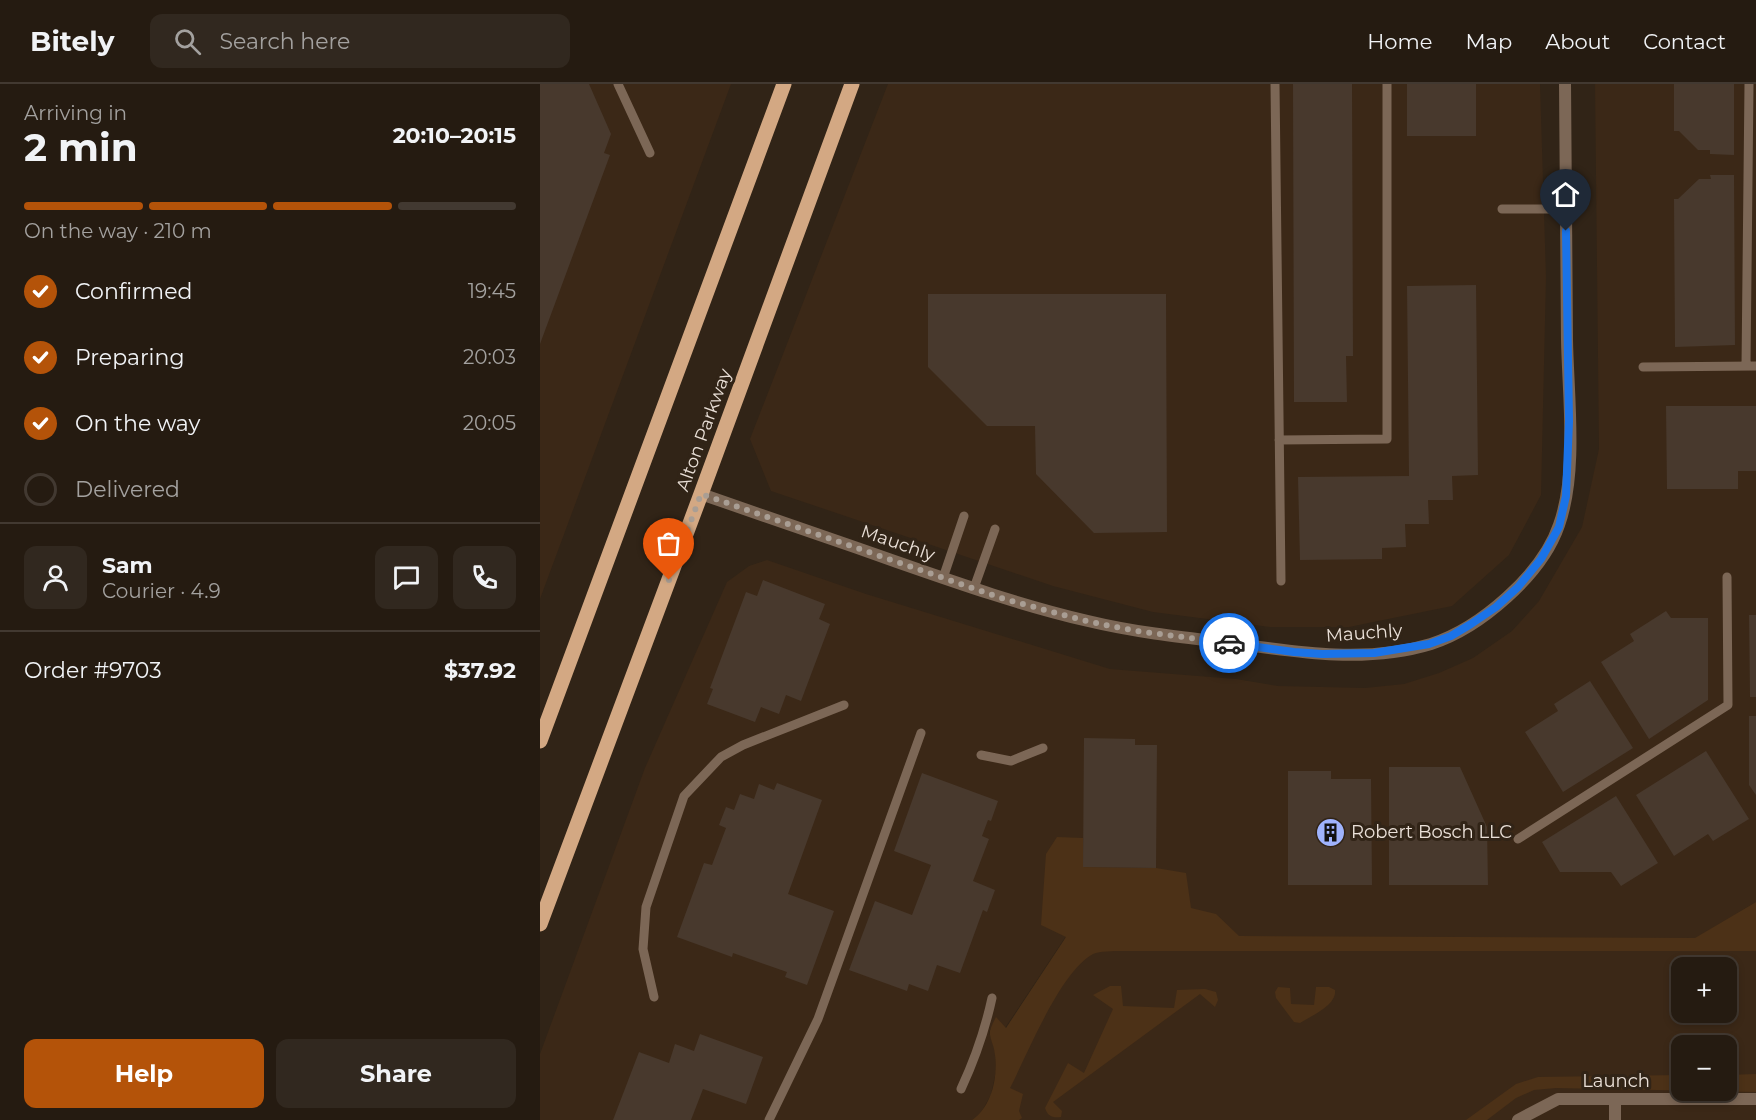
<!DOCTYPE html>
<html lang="en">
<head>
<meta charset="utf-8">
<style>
  :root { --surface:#251b11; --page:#31281f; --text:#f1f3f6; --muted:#a3a19f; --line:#423931; --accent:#b45309 }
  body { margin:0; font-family:Montserrat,sans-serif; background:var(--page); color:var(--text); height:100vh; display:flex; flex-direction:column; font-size:22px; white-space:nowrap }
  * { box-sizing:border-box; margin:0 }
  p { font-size:20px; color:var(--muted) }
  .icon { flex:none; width:33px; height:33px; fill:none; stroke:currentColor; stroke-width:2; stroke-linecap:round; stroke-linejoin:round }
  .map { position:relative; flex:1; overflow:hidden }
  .details { display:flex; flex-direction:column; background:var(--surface); width:540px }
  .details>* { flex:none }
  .buttons { position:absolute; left:1131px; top:873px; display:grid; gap:12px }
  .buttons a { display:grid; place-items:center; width:66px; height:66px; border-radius:12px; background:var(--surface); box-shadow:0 3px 9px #0003,0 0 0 2px var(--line); font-size:30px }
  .pin { position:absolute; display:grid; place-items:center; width:51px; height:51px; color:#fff; margin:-62px -26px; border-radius:50% 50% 50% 0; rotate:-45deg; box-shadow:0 0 6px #0007 }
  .pin .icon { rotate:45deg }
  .courier { position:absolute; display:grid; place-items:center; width:60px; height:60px; margin:-30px; border:4px solid #1a73e8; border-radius:50%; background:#fff; color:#222; box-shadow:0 2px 8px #0007 }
  .overview em { font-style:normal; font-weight:700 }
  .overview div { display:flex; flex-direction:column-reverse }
  .overview { display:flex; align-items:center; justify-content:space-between; height:102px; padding:0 24px }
  h1 { font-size:39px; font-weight:700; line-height:45px }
  .bar { display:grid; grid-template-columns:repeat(4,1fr); gap:9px 6px; align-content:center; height:72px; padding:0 24px }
  .bar i { height:8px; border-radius:4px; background:var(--line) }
  .bar .on { background:var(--accent) }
  .bar p { grid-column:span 4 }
  .line { display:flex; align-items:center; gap:15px; padding:0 24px; border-top:2px solid var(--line) }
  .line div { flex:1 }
  .round { display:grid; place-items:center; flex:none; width:63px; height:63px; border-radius:12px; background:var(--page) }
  ol { padding:0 24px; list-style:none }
  li { display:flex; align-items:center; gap:18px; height:66px }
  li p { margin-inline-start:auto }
  li .icon { padding:6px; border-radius:50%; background:var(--accent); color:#fff; stroke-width:4 }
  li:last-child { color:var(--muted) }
  li i { width:33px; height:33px; border:3px solid var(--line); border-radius:50% }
  .button { display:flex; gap:12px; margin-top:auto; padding:12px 24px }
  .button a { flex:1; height:69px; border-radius:12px; background:var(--accent); color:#fff; font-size:24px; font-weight:700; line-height:69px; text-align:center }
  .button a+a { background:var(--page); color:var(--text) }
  header { display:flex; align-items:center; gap:36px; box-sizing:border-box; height:84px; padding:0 30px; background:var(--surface); border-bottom:2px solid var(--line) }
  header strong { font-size:28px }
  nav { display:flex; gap:33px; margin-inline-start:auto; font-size:21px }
  .search { width:420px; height:54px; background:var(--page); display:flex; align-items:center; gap:15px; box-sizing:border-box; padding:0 21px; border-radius:12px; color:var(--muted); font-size:22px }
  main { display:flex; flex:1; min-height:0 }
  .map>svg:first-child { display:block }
  .built { fill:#3b2817; fill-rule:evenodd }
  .green { fill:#4c3117 }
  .building { fill:#48392d }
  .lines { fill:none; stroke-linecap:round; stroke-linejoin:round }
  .service { stroke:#7c6756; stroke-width:9 }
  .minor { stroke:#7c6756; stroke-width:12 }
  .primary { stroke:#d3a883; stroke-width:15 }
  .done { stroke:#a99e94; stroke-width:6; stroke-dasharray:0 10.8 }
  .route { stroke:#1a73e8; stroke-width:8 }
  .labels { text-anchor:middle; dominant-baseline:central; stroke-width:6; stroke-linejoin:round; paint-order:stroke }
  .street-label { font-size:18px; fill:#eae0d8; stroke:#312417 }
  .poi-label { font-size:18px; fill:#eae0d8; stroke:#312417; text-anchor:start }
</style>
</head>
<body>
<header>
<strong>Bitely</strong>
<div class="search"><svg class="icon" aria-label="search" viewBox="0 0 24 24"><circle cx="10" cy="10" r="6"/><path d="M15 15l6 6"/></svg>Search here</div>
<nav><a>Home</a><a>Map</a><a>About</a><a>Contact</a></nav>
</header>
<main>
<section class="details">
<div class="overview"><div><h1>2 min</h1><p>Arriving in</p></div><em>20:10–20:15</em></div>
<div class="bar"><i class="on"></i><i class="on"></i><i class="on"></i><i></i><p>On the way · 210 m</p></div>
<ol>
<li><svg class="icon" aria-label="check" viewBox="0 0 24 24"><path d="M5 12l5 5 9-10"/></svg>Confirmed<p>19:45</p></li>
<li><svg class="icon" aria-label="check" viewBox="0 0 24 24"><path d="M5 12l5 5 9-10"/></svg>Preparing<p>20:03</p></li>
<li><svg class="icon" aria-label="check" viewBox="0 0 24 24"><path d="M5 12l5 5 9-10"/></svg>On the way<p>20:05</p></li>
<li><i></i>Delivered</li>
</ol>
<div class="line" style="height:108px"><a class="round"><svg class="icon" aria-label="person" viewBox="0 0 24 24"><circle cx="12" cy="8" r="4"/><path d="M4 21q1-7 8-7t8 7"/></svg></a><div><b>Sam</b><p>Courier · 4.9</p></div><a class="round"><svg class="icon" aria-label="chat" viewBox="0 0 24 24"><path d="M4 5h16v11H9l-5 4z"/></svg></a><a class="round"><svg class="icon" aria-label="phone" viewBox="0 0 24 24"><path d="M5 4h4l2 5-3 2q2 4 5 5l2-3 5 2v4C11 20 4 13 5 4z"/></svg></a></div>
<div class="line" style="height:78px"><div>Order #9703</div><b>$37.92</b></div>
<div class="button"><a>Help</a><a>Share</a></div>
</section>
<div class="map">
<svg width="1216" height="1036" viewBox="0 0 1216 1036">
  <rect width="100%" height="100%" fill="#312417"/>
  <path class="built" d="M 0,0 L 191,0 L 0,515 Z
    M 348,0 L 1000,0 L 1006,193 L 1001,411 L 969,471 L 912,522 L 809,543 L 730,543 L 613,528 L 513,502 L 231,407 L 210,355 Z
    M 1055,0 L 1216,0 L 1216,818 L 1156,854 L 1216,855 L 1216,1036 L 444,1036 L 526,852 L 465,944 L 456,934 L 449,948 L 455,966 L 456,987 L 451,1011 L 439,1032 L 432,1036 L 0,1036 L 0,970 L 105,684 L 187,498 L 209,482 L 227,476 L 326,510 L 570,585 L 696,595 L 738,602 L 825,604 L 864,600 L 899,589 L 933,574 L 972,547 L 999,517 L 1042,443 L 1059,365 ZM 1142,884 L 1186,884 L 1186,928 L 1142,928 ZM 1142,962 L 1186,962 L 1186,1006 L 1142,1006 Z"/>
  <path class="green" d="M 517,753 L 543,754 L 544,783 L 616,784 L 646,789 L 651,824 L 676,830 L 699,852 L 1155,854 L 1216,818 L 1216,867 L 581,867 C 573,867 560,867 553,870 C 520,888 488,969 470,1004 L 483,1010 L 479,1027 L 482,1034 L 479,1036 L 432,1036 C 453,1022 459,989 454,965 C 453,960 449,952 450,947 C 451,942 454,937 456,933 L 466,944 L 526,853 L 501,841 L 506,770 Z
    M 570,902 L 581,902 L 583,922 L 634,924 L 637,906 L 665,905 L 676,908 L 678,916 L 675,923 L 660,910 L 513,1018 L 522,1027 L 521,1033 C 513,1034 508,1033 505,1024 L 528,979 L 544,989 L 573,925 L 553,911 Z
    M 738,903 L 750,904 L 751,920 L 774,921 L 776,903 L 789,903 L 795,906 C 797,921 771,932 760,939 L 754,938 L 736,914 L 735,908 Z
    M 1216,990 L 1216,1008 L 1016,1004 L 994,1006 L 976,1014 L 947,1036 L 926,1036 L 976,1000 L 998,993 L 1141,991 L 1142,1006 L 1186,1006 L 1187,991 Z"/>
  <path class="building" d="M 0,0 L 49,0 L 71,50 L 64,69 L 70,71 L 0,260 Z
    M 753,0 L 812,0 L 813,272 L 806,272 L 807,318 L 754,318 Z
    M 867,0 L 936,0 L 936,52 L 867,52 Z
    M 1134,0 L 1194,0 L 1194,71 L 1170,70 L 1170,66 L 1158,66 L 1139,47 L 1134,47 Z
    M 1170,91 L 1194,91 L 1195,261 L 1135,263 L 1134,115 L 1138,115 L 1159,95 L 1171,95 Z
    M 936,201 L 938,391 L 912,392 L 913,416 L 888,416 L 889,440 L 865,440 L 866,463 L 842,464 L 842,475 L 760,476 L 758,393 L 869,392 L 867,202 Z
    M 388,210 L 626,210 L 627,448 L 554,449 L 496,390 L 495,342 L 447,342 L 388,283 Z
    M 1126,322 L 1216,322 L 1216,387 L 1198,387 L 1198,405 L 1127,405 Z
    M 223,496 L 285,520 L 279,535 L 290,540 L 261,617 L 246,611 L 239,630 L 221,623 L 215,638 L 167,620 L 173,605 L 170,604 L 206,508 L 217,512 Z
    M 1126,527 L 1131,534 L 1168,534 L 1168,616 L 1109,655 L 1061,578 L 1094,557 L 1090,550 Z
    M 1209,531 L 1216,531 L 1216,613 L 1210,613 Z
    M 1050,597 L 1093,664 L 1023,708 L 985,648 L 1018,627 L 1014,620 Z
    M 1209,632 L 1216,632 L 1216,711 L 1209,701 Z
    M 544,654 L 595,655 L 595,661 L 617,661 L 616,784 L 543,783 Z
    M 1166,667 L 1209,735 L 1173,757 L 1168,750 L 1134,772 L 1096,711 Z
    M 849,683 L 920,683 L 947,743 L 948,801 L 849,801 Z
    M 748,687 L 791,687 L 791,695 L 831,695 L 832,801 L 748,801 Z
    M 382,689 L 458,717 L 451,737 L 448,736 L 442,752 L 449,755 L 433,797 L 455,806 L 447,828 L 443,826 L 420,889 L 397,881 L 388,907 L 369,900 L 367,907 L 309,886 L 335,817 L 372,831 L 391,781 L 354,767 Z
    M 237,699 L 282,716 L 248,810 L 294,827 L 267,901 L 245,893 L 247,888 L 193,869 L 192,873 L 137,853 L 164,779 L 172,781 L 186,744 L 179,741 L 186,723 L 194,726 L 200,710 L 214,715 L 219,700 L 234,706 Z
    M 1076,712 L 1118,779 L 1081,802 L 1071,788 L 1020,788 L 1002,758 Z
    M 160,950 L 223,973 L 206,1020 L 163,1005 L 151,1036 L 73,1036 L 99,968 L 129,979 L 135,960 L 154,967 Z"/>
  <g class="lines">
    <path class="service" d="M 78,0 L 110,69
      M 735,0 L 741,497
      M 962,125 L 1026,125
      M 1206,282 L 1209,0
      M 1103,283 L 1216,282
      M 739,356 L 847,355 L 847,0
      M 403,494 L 424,432
      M 434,504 L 455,445
      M 441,671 L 471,677 L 503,664
      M 978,755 L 1188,621 L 1187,493
      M 114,913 L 103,865 L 106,823 L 144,712 L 181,673 L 203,661 L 304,621
      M 421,1005 C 435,975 445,946 452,914
      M 229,1036 L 278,935 L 381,649"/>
    <path class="minor" d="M 161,410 C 227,433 292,455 357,478 C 420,500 483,522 548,537 C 598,549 648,554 699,560 C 761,569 829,579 891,560 C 940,544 1002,491 1019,441 C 1038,388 1028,312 1027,256 C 1026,170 1026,85 1025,0
      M 978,1036 L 1018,1015 L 1216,1015
      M 1075,1036 L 1075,1015"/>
    <path class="primary" d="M 0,657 L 244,0
      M 0,840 L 161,410 L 312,0"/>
  </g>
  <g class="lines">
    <path class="done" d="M 129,496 L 161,410 L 464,515 L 546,537 L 596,547 L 689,559"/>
    <path class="route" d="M 689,559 L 754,568 L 782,570 L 834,569 L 889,560 L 911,552 L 931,540 L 956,523 L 978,503 L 1001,475 L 1019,443 L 1026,412 L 1029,337 L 1026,147"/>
  </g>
  <defs>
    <symbol id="building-disc" viewBox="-11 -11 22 22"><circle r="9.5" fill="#9fb3fd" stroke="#312417"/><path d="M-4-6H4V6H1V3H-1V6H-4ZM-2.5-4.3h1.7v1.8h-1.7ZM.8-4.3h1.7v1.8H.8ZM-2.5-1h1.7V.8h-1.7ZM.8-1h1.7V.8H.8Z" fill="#111"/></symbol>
  </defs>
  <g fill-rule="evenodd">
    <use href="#building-disc" x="774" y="732" width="33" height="33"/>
  </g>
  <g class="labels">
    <g class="street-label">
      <text transform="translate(164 346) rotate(-70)">Alton Parkway</text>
      <text transform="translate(358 459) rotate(19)">Mauchly</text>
      <text transform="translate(824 549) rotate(-4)">Mauchly</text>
      <text x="1076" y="997">Launch</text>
    </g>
    <g class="poi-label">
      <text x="811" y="748">Robert Bosch LLC</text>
    </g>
  </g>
</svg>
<div class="buttons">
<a>+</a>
<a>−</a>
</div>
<div class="pin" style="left:129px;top:496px;background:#ea580c"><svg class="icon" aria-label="bag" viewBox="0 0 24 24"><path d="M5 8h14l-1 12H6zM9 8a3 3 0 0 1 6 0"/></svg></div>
<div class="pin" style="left:1026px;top:147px;background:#1f2937"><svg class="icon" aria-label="home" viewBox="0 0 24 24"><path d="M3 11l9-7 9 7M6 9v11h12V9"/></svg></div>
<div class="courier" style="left:689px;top:559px"><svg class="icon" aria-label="car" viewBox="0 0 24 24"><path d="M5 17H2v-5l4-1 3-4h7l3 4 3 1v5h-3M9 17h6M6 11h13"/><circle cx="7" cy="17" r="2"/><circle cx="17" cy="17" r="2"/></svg></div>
</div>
</main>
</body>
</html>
